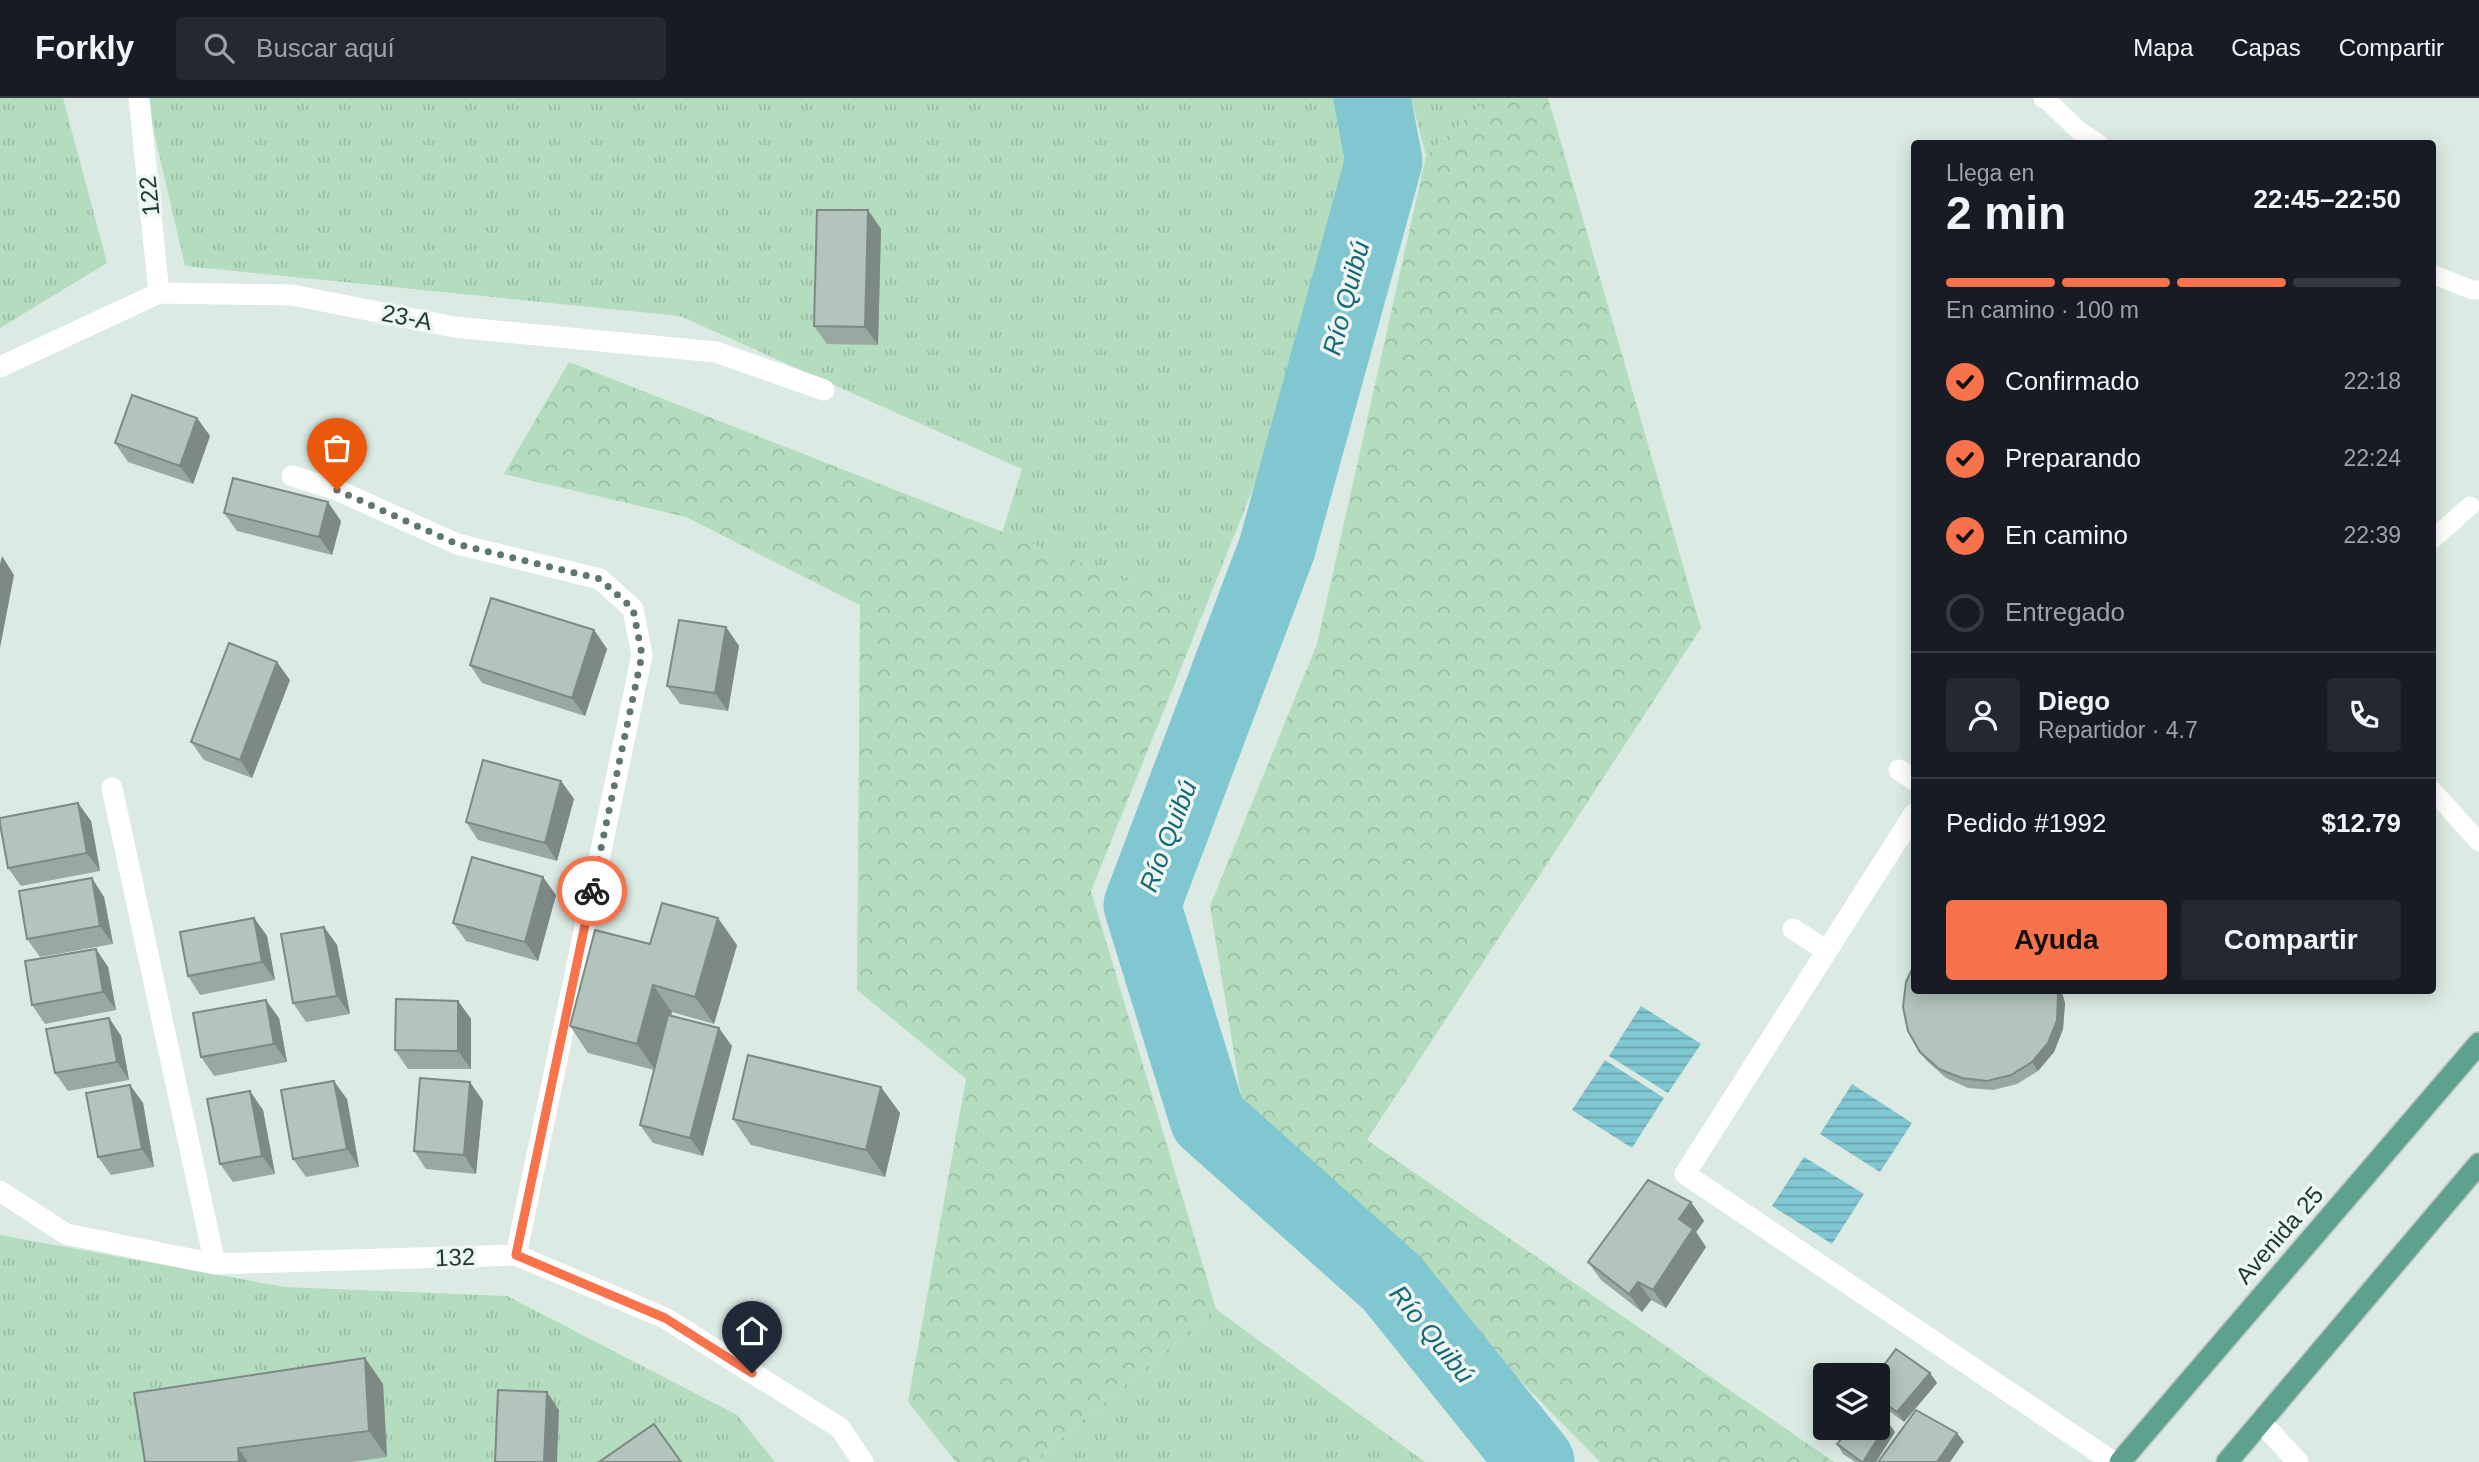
<!DOCTYPE html>
<html lang="es">
<head>
<meta charset="utf-8">
<style>
  :root { --surface:#171b24; --page:#242831; --text:#f1f3f6; --muted:#9ea1a6; --line:#363941; --accent:#f8734c }
  body { margin:0; font-family:Helvetica,sans-serif; background:var(--page); color:var(--text); height:100vh; display:flex; flex-direction:column; font-size:26px; white-space:nowrap }
  * { box-sizing:border-box; margin:0 }
  p { font-size:23px; color:var(--muted) }
  .icon { flex:none; width:38px; height:38px; fill:none; stroke:currentColor; stroke-width:2; stroke-linecap:round; stroke-linejoin:round }
  .map { position:relative; flex:1; overflow:hidden }
  .sheet { position:absolute; left:1911px; top:42px; width:525px; height:854px; display:flex; flex-direction:column; background:var(--surface); border-radius:7px; box-shadow:0 4px 18px #0003 }
  .sheet>* { flex:none }
  .controls { position:absolute; left:1813px; top:1265px; display:grid; gap:14px }
  .controls a { display:grid; place-items:center; width:77px; height:77px; border-radius:7px; background:var(--surface); box-shadow:0 4px 18px #0003; font-size:35px }
  .pin { position:absolute; display:grid; place-items:center; width:60px; height:60px; color:#fff; margin:-72px -30px; border-radius:50% 50% 50% 0; rotate:-45deg; box-shadow:0 0 7px #0007 }
  .pin .icon { rotate:45deg }
  .courier { position:absolute; display:grid; place-items:center; width:70px; height:70px; margin:-35px; border:5px solid #f8734c; border-radius:50%; background:#fff; color:#222; box-shadow:0 2px 9px #0007 }
  .overview em { font-style:normal; font-weight:600 }
  .overview div { display:flex; flex-direction:column-reverse }
  .overview { display:flex; align-items:center; justify-content:space-between; height:119px; padding:0 35px }
  h1 { font-size:46px; font-weight:600; line-height:52px }
  .bar { display:grid; grid-template-columns:repeat(4,1fr); gap:10px 7px; align-content:center; height:84px; padding:0 35px }
  .bar i { height:9px; border-radius:5px; background:var(--line) }
  .bar .selected { background:var(--accent) }
  .bar p { grid-column:span 4 }
  .line { display:flex; align-items:center; gap:18px; padding:0 35px; border-top:2px solid var(--line) }
  .line div { flex:1 }
  .round { display:grid; place-items:center; flex:none; width:74px; height:74px; border-radius:7px; background:var(--page) }
  ol { padding:0 35px; list-style:none }
  li { display:flex; align-items:center; gap:21px; height:77px }
  li p { margin-inline-start:auto }
  li .icon { padding:7px; border-radius:50%; background:var(--accent); color:#111; stroke-width:4 }
  li:last-child { color:var(--muted) }
  li i { width:38px; height:38px; border:4px solid var(--line); border-radius:50% }
  .cta { display:flex; gap:14px; margin-top:auto; padding:14px 35px }
  .cta a { flex:1; height:80px; border-radius:7px; background:var(--accent); color:#111; font-size:28px; font-weight:600; line-height:80px; text-align:center }
  .cta a+a { background:var(--page); color:var(--text) }
  header { display:flex; align-items:center; gap:42px; box-sizing:border-box; height:98px; padding:0 35px; background:var(--surface); border-bottom:2px solid var(--line) }
  header strong { font-size:33px }
  nav { display:flex; gap:38px; margin-inline-start:auto; font-size:24px }
  .search { width:490px; height:63px; background:var(--page); display:flex; align-items:center; gap:18px; box-sizing:border-box; padding:0 24px; border-radius:7px; color:var(--muted); font-size:26px }
  .map>svg:first-child { display:block }
  .grass { fill:url(#grass-tufts) }
  .forest { fill:url(#forest-crowns) }
  .water { fill:url(#water-rules) }
  .lines { fill:none; stroke-linecap:round; stroke-linejoin:round }
  .river { stroke:#81c7d2; stroke-width:77 }
  .primary-casing { stroke:#bcc4c1; stroke-width:24 }
  .lane { stroke:#fff; stroke-width:19 }
  .street { stroke:#fff; stroke-width:21 }
  .primary { stroke:#5fa18f; stroke-width:21 }
  .wall { fill:#99a9a2 }
  .shaded-wall { fill:#7d8984 }
  .building { fill:#b2c4bc; stroke:#7d8984; stroke-width:2 }
  .done { stroke:#607770; stroke-width:7; stroke-dasharray:0 12.6 }
  .route { stroke:#f8734c; stroke-width:9 }
  .labels { text-anchor:middle; dominant-baseline:central; stroke-width:7; stroke-linejoin:round; paint-order:stroke }
  .street-label { font-size:24px; fill:#1e3931; stroke:#edf6f1 }
  .water-label { font-size:26px; font-style:italic; fill:#166877; stroke:#edf6f1 }
</style>
</head>
<body>
<header>
<strong>Forkly</strong>
<div class="search"><svg class="icon" aria-label="search" viewBox="0 0 24 24"><circle cx="10" cy="10" r="6"/><path d="M15 15l6 6"/></svg>Buscar aquí</div>
<nav><a>Mapa</a><a>Capas</a><a>Compartir</a></nav>
</header>
<div class="map">
<svg width="2479" height="1364" viewBox="0 0 2479 1364">
  <defs>
    <pattern id="grass-tufts" width="24" height="20" patternUnits="userSpaceOnUse" patternTransform="scale(1.75)"><rect width="24" height="20" fill="#b4dcbe"/><path d="M3 7l-1-3M5 7V3M7 7l1-3M15 17l-1-3M17 17v-4M19 17l1-3" fill="none" stroke="#9abea4"/></pattern>
    <pattern id="forest-crowns" width="20" height="18" patternUnits="userSpaceOnUse" patternTransform="scale(1.75)"><rect width="20" height="18" fill="#b4dcbe"/><path d="M2 6a3 3 0 1 1 6 0M12 15a3 3 0 1 1 6 0" fill="none" stroke="#9abea4"/></pattern>
    <pattern id="water-rules" width="6" height="5" patternUnits="userSpaceOnUse" patternTransform="scale(1.75)"><rect width="6" height="5" fill="#81c7d2"/><path d="M0 2.5h6" fill="none" stroke="#69a3ab"/></pattern>
  </defs>
  <rect width="100%" height="100%" fill="#dceae4"/>
  <path class="grass" d="M 0,0 L 63,0 L 107,165 L 0,230 Z
    M 146,0 L 1372,0 L 1384,63 L 1204,513 L 1002,435 L 1022,371 L 680,218 L 185,168 Z
    M 1411,0 L 1488,0 L 1426,58 Z
    M 0,1137 L 284,1189 L 507,1198 L 737,1317 L 775,1364 L 0,1364 Z
    M 1216,1211 L 1425,1364 L 1033,1364 Z"/>
  <path class="forest" d="M 1488,0 L 1548,0 L 1701,530 L 1367,1042 L 1834,1364 L 1600,1364 L 1241,998 L 1210,808 L 1317,546 L 1426,58 Z
    M 569,264 L 1204,513 L 1091,793 L 1216,1211 L 1033,1364 L 956,1364 L 908,1304 L 966,981 L 857,892 L 860,507 L 686,419 L 504,376 Z"/>
  <path class="water" d="M 1641,908 L 1701,946 L 1668,995 L 1609,958 Z
    M 1605,962 L 1664,1000 L 1632,1050 L 1572,1012 Z
    M 1852,986 L 1912,1025 L 1880,1074 L 1820,1036 Z
    M 1804,1059 L 1864,1096 L 1832,1146 L 1772,1108 Z"/>
  <g class="lines">
    <path class="river" d="M 1372,0 L 1384,63 L 1277,450 L 1142,807 L 1208,1021 L 1392,1185 L 1536,1364"/>
    <defs>
      <path id="primary" d="M 2120,1364 L 2479,945
        M 2227,1364 L 2479,1066"/>
    </defs>
    <use href="#primary" class="primary-casing"/>
    <path class="lane" d="M 2046,1 L 2079,33 L 2099,46
      M 2432,176 L 2472,192 L 2479,192
      M 2432,442 L 2470,408
      M 2432,692 L 2479,744"/>
    <path class="street" d="M 139,0 L 159,195
      M 2044,0 L 2047,0
      M 0,269 L 159,195 L 292,197 L 454,229 L 716,254 L 824,292
      M 292,378 L 337,392 L 457,446 L 600,481 L 633,511 L 642,557 L 516,1157
      M 1899,672 L 1914,682
      M 112,690 L 215,1166
      M 1914,716 L 1685,1076 L 2113,1364
      M 1793,831 L 1827,853
      M 0,1093 L 66,1136 L 215,1166 L 516,1157 L 665,1220 L 840,1330 L 863,1364
      M 2261,1324 L 2298,1364"/>
    <use href="#primary" class="primary"/>
  </g>
  <path class="wall" d="M 881,131 L 878,247 L 827,246 L 814,228 Z
    M 197,320 L 210,338 L 193,386 L 128,364 L 115,345 Z
    M 224,415 L 341,423 L 332,457 L 237,433 Z
    M 726,529 L 739,548 L 728,613 L 680,606 L 667,588 Z
    M 594,532 L 607,551 L 585,618 L 482,585 L 470,567 Z
    M 290,582 L 252,680 L 204,662 L 191,644 Z
    M 561,683 L 574,701 L 557,763 L 478,742 L 466,724 Z
    M 78,705 L 91,723 L 100,773 L 21,788 L 8,770 Z
    M 556,797 L 538,863 L 466,843 L 453,825 Z
    M 104,799 L 113,846 L 40,859 L 27,841 Z
    M 254,820 L 267,838 L 275,882 L 200,897 L 188,878 Z
    M 324,829 L 337,847 L 350,916 L 306,924 L 293,905 Z
    M 650,846 L 737,847 L 714,926 L 672,914 L 671,917 L 732,948 L 703,1058 L 653,1045 L 640,1027 L 654,972 L 588,955 L 570,928 Z
    M 96,851 L 108,869 L 116,912 L 45,926 L 32,907 Z
    M 1914,892 L 2061,892 L 2065,905 L 2063,931 L 2054,954 L 2038,973 L 2017,986 L 1993,992 L 1968,990 L 1946,980 L 1927,963 L 1920,954 Z
    M 458,903 L 471,921 L 471,971 L 408,971 L 395,952 Z
    M 109,920 L 121,938 L 129,982 L 68,993 L 55,975 Z
    M 279,920 L 287,964 L 214,978 L 201,959 Z
    M 130,987 L 143,1005 L 154,1069 L 111,1077 L 98,1059 Z
    M 347,1001 L 359,1069 L 306,1079 L 293,1061 Z
    M 483,1003 L 476,1076 L 426,1071 L 414,1053 Z
    M 263,1012 L 275,1076 L 233,1084 L 220,1066 Z
    M 900,1015 L 885,1079 L 751,1047 L 733,1021 Z
    M 1691,1104 L 1704,1123 L 1696,1134 L 1706,1149 L 1666,1210 L 1651,1202 L 1642,1214 L 1601,1182 L 1588,1164 Z
    M 365,1260 L 383,1286 L 387,1359 L 351,1364 L 145,1364 Z
    M 1930,1275 L 1937,1285 L 1904,1324 L 1878,1305 L 1878,1278 Z
    M 1895,1334 L 1876,1364 L 1855,1364 L 1843,1356 L 1837,1346 Z"/>
  <path class="shaded-wall" d="M 868,112 L 881,131 L 878,247 L 865,229 Z
    M 197,320 L 210,338 L 193,386 L 180,368 Z
    M 328,404 L 341,423 L 332,457 L 319,439 Z
    M 2,458 L 14,477 L 0,550 L 0,466 Z
    M 726,529 L 739,548 L 728,613 L 715,595 Z
    M 594,532 L 607,551 L 585,618 L 572,600 Z
    M 277,564 L 290,582 L 252,680 L 240,662 Z
    M 561,683 L 574,701 L 557,763 L 545,745 Z
    M 78,705 L 91,723 L 100,773 L 87,755 Z
    M 543,779 L 556,797 L 538,863 L 525,844 Z
    M 92,780 L 104,799 L 113,846 L 100,828 Z
    M 254,820 L 267,838 L 275,882 L 262,864 Z
    M 718,820 L 737,847 L 714,926 L 695,899 Z
    M 324,829 L 337,847 L 350,916 L 337,898 Z
    M 96,851 L 108,869 L 116,912 L 103,894 Z
    M 653,887 L 672,914 L 656,973 L 637,946 Z
    M 2057,892 L 2061,892 L 2065,905 L 2063,931 L 2054,954 L 2038,973 L 2032,964 Z
    M 266,902 L 279,920 L 287,964 L 274,946 Z
    M 458,903 L 471,921 L 471,971 L 458,953 Z
    M 109,920 L 121,938 L 129,982 L 117,964 Z
    M 719,930 L 732,948 L 703,1058 L 690,1040 Z
    M 334,983 L 347,1001 L 359,1069 L 347,1051 Z
    M 470,984 L 483,1003 L 476,1076 L 464,1057 Z
    M 130,987 L 143,1005 L 154,1069 L 142,1051 Z
    M 881,989 L 900,1015 L 885,1079 L 866,1052 Z
    M 250,993 L 263,1012 L 275,1076 L 262,1058 Z
    M 1691,1104 L 1704,1123 L 1696,1134 L 1706,1149 L 1666,1210 L 1653,1192 L 1679,1121 Z
    M 1638,1184 L 1651,1202 L 1642,1214 L 1629,1196 Z
    M 365,1260 L 383,1286 L 387,1359 L 369,1333 Z
    M 1930,1275 L 1937,1285 L 1904,1324 L 1897,1314 Z
    M 547,1294 L 559,1312 L 557,1364 L 544,1364 Z
    M 1888,1324 L 1895,1334 L 1876,1364 L 1863,1364 Z
    M 1957,1335 L 1964,1344 L 1950,1364 L 1937,1364 Z
    M 238,1350 L 248,1364 L 239,1364 Z"/>
  <path class="building" d="M 817,112 L 868,112 L 865,229 L 814,228 Z
    M 132,297 L 197,320 L 180,368 L 115,345 Z
    M 233,380 L 328,404 L 319,439 L 224,415 Z
    M 491,500 L 594,532 L 572,600 L 470,567 Z
    M 679,522 L 726,529 L 715,595 L 667,588 Z
    M 229,545 L 277,564 L 240,662 L 191,644 Z
    M 483,662 L 561,683 L 545,745 L 466,724 Z
    M 78,705 L 87,755 L 8,770 L 0,726 L 0,720 Z
    M 472,759 L 543,779 L 525,844 L 453,825 Z
    M 92,780 L 100,828 L 27,841 L 19,793 Z
    M 662,805 L 718,820 L 695,899 L 653,887 L 637,946 L 570,928 L 595,832 L 650,846 Z
    M 254,820 L 262,864 L 188,878 L 180,834 Z
    M 324,829 L 337,898 L 293,905 L 281,836 Z
    M 96,851 L 103,894 L 32,907 L 25,863 Z
    M 1914,867 L 1914,892 L 2057,892 L 2058,896 L 2057,922 L 2048,945 L 2032,964 L 2011,977 L 1987,983 L 1962,980 L 1939,971 L 1920,954 L 1908,933 L 1903,909 L 1906,884 Z
    M 396,901 L 458,903 L 458,953 L 395,952 Z
    M 266,902 L 274,946 L 201,959 L 193,915 Z
    M 668,917 L 719,930 L 690,1040 L 640,1027 Z
    M 109,920 L 117,964 L 55,975 L 46,931 Z
    M 748,957 L 881,989 L 866,1052 L 733,1021 Z
    M 420,980 L 470,984 L 464,1057 L 414,1053 Z
    M 334,983 L 347,1051 L 293,1061 L 281,992 Z
    M 130,987 L 142,1051 L 98,1059 L 86,995 Z
    M 250,993 L 262,1058 L 220,1066 L 207,1001 Z
    M 1648,1082 L 1691,1104 L 1679,1121 L 1693,1131 L 1653,1192 L 1638,1184 L 1629,1196 L 1588,1164 Z
    M 1896,1251 L 1930,1275 L 1897,1314 L 1878,1301 L 1878,1278 L 1876,1278 Z
    M 365,1260 L 369,1333 L 238,1350 L 239,1364 L 145,1364 L 134,1295 Z
    M 498,1292 L 547,1294 L 544,1364 L 495,1364 Z
    M 1916,1312 L 1957,1335 L 1937,1364 L 1878,1364 Z
    M 1878,1318 L 1888,1324 L 1863,1364 L 1862,1364 L 1837,1346 L 1850,1330 L 1878,1330 Z
    M 654,1326 L 681,1364 L 599,1364 Z"/>
  <g class="lines">
    <path class="done" d="M 337,392 L 457,446 L 600,481 L 633,511 L 642,557 L 592,793"/>
    <path class="route" d="M 592,793 L 516,1157 L 665,1220 L 752,1275"/>
  </g>
  <g class="labels">
    <g class="street-label">
      <text transform="translate(149 98) rotate(-96)">122</text>
      <text transform="translate(407 219) rotate(11)">23-A</text>
      <text transform="translate(2279 1137) rotate(-49)">Avenida 25</text>
      <text transform="translate(455 1159) rotate(-2)">132</text>
    </g>
    <g class="water-label">
      <text transform="translate(1346 200) rotate(-75)">Río Quibú</text>
      <text transform="translate(1168 738) rotate(-69)">Río Quibú</text>
      <text transform="translate(1432 1236) rotate(51)">Río Quibú</text>
    </g>
  </g>
</svg>
<div class="controls">
<a><svg class="icon" aria-label="layers" viewBox="0 0 24 24"><path d="M12 4l9 5-9 5-9-5zM3 14l9 5 9-5"/></svg></a>
</div>
<div class="pin" style="left:337px;top:392px;background:#ea580c"><svg class="icon" aria-label="bag" viewBox="0 0 24 24"><path d="M5 8h14l-1 12H6zM9 8a3 3 0 0 1 6 0"/></svg></div>
<div class="pin" style="left:752px;top:1275px;background:#1f2937"><svg class="icon" aria-label="home" viewBox="0 0 24 24"><path d="M3 11l9-7 9 7M6 9v11h12V9"/></svg></div>
<div class="courier" style="left:592px;top:793px"><svg class="icon" aria-label="bike" viewBox="0 0 24 24"><circle cx="6" cy="16" r="4"/><circle cx="18" cy="16" r="4"/><path d="M6 16l4-8h5l3 8M10 8l3 8H6M13 5h3"/></svg></div>
<section class="sheet">
<div class="overview"><div><h1>2 min</h1><p>Llega en</p></div><em>22:45–22:50</em></div>
<div class="bar"><i class="selected"></i><i class="selected"></i><i class="selected"></i><i></i><p>En camino · 100 m</p></div>
<ol>
<li><svg class="icon" aria-label="check" viewBox="0 0 24 24"><path d="M5 12l5 5 9-10"/></svg>Confirmado<p>22:18</p></li>
<li><svg class="icon" aria-label="check" viewBox="0 0 24 24"><path d="M5 12l5 5 9-10"/></svg>Preparando<p>22:24</p></li>
<li><svg class="icon" aria-label="check" viewBox="0 0 24 24"><path d="M5 12l5 5 9-10"/></svg>En camino<p>22:39</p></li>
<li><i></i>Entregado</li>
</ol>
<div class="line" style="height:126px"><a class="round"><svg class="icon" aria-label="person" viewBox="0 0 24 24"><circle cx="12" cy="8" r="4"/><path d="M4 21q1-7 8-7t8 7"/></svg></a><div><b>Diego</b><p>Repartidor · 4.7</p></div><a class="round"><svg class="icon" aria-label="phone" viewBox="0 0 24 24"><path d="M5 4h4l2 5-3 2q2 4 5 5l2-3 5 2v4C11 20 4 13 5 4z"/></svg></a></div>
<div class="line" style="height:91px"><div>Pedido #1992</div><b>$12.79</b></div>
<div class="cta"><a>Ayuda</a><a>Compartir</a></div>
</section>
</div>
</body>
</html>
